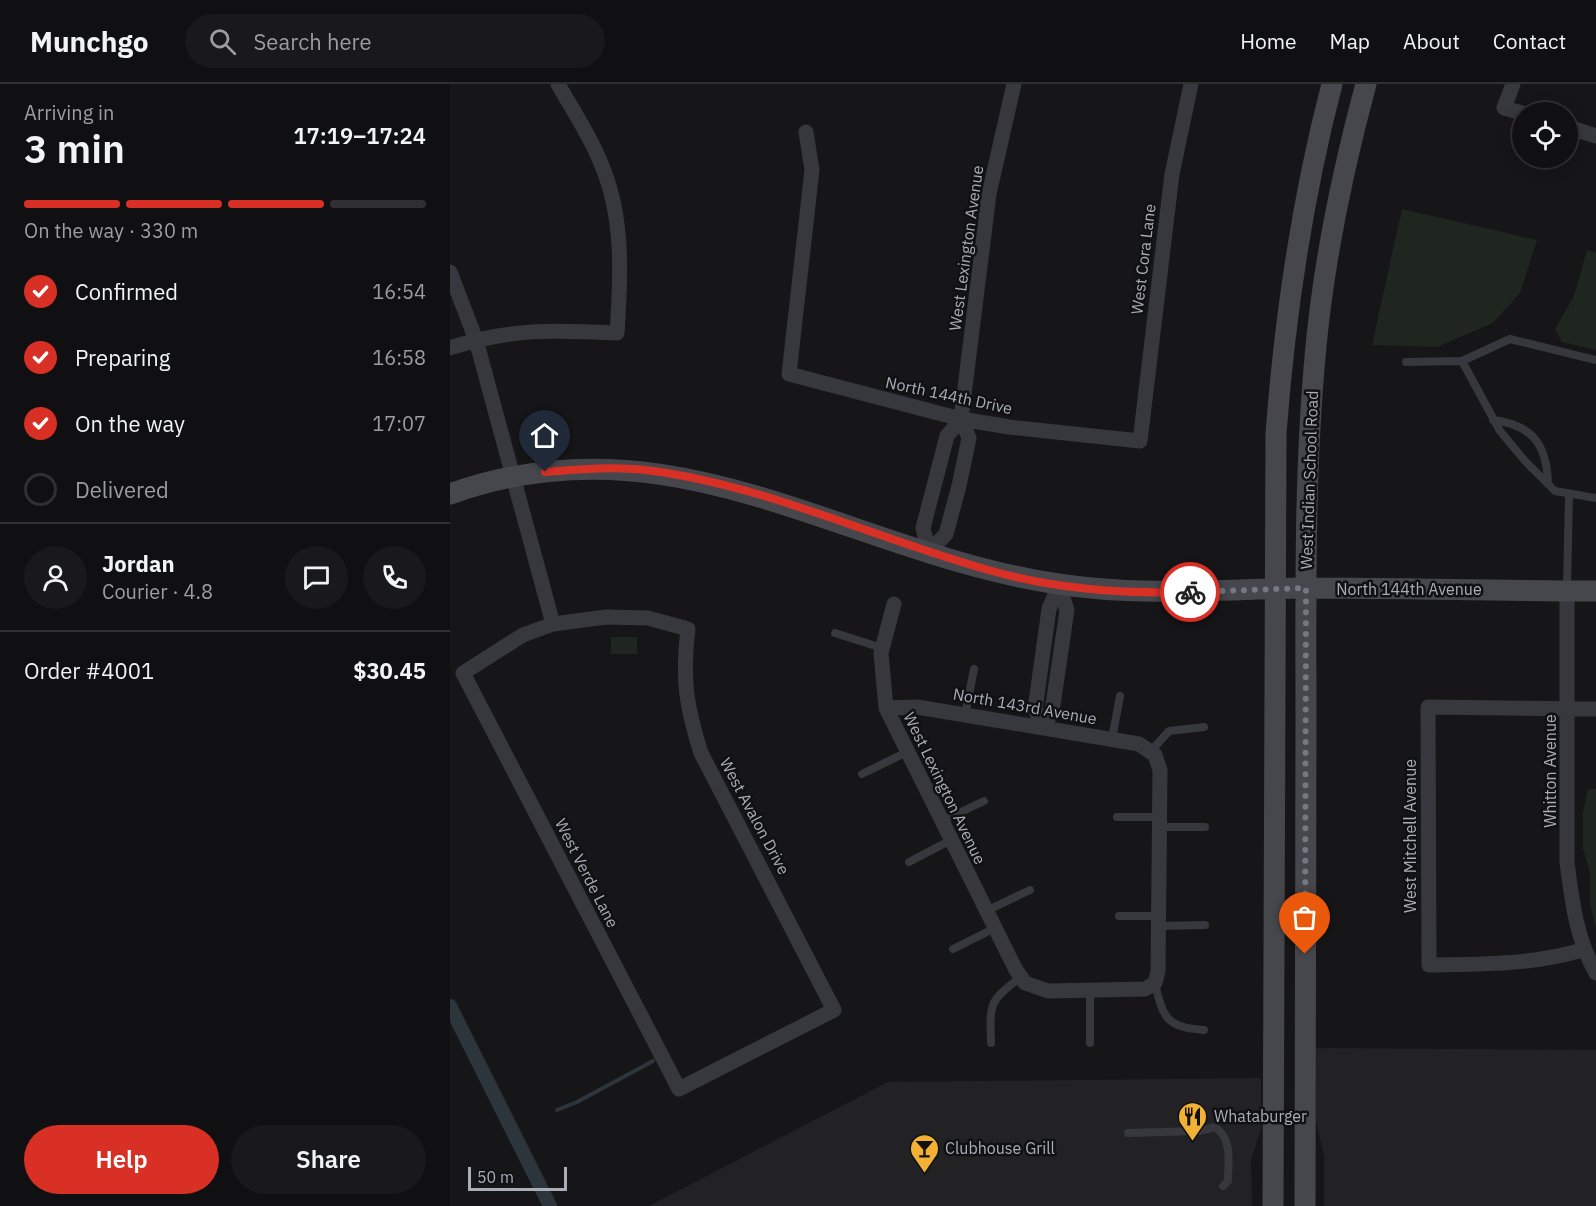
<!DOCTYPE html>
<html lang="en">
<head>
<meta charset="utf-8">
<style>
  :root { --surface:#101012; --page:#19191b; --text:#f1f3f6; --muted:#9c9d9f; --line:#303032; --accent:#d93025 }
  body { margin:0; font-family:"IBM Plex Sans",sans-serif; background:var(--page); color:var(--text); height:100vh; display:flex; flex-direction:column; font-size:22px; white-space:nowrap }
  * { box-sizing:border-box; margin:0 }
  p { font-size:20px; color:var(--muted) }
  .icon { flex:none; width:33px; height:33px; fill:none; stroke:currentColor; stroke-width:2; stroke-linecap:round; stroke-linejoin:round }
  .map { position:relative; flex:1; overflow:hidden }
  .details { display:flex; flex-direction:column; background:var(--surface); width:450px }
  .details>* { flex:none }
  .controls { position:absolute; left:1062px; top:18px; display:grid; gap:12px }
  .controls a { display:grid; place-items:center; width:66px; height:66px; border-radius:50%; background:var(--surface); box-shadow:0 3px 15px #0003,0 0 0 2px var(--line); font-size:30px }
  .scale { position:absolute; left:18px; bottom:15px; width:99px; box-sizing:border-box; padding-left:6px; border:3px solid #a8adb8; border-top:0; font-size:16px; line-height:21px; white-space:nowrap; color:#a8adb8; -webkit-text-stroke:4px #111113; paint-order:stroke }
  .pin { position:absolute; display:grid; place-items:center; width:51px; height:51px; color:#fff; margin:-62px -26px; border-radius:50% 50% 50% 0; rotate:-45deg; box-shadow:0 0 6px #0007 }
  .pin .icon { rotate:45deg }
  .courier { position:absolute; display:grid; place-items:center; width:60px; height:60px; margin:-30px; border:4px solid #d93025; border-radius:50%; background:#fff; color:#222; box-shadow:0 2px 8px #0007 }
  .head em { font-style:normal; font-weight:600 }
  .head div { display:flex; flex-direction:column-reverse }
  .head { display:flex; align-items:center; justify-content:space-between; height:102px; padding:0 24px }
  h1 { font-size:39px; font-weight:600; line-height:45px }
  .bar { display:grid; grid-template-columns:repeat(4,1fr); gap:9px 6px; align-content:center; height:72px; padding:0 24px }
  .bar i { height:8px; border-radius:4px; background:var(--line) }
  .bar .on { background:var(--accent) }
  .bar p { grid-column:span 4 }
  .line { display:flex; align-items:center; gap:15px; padding:0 24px; border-top:2px solid var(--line) }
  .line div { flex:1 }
  .round { display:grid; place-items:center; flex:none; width:63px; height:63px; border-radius:32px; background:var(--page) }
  ol { padding:0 24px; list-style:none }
  li { display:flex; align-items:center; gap:18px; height:66px }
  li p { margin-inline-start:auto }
  li .icon { padding:6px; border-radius:50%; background:var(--accent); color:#fff; stroke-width:4 }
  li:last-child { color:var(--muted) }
  li i { width:33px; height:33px; border:3px solid var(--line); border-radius:50% }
  .cta { display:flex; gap:12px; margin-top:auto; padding:12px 24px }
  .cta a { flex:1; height:69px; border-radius:36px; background:var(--accent); color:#fff; font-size:24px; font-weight:600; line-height:69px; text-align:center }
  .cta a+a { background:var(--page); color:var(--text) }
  header { display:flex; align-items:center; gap:36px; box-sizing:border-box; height:84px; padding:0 30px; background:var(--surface); border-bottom:2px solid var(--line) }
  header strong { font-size:28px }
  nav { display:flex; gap:33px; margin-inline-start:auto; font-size:21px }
  .search { width:420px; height:54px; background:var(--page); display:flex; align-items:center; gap:15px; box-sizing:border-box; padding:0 21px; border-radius:33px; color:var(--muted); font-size:22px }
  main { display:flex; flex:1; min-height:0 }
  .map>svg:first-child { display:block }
  .built { fill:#222225 }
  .green { fill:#1e261f }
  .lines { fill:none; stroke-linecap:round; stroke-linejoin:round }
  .stream { stroke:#2c353c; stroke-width:4 }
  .canal { stroke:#2c353c; stroke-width:14 }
  .lane { stroke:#37383d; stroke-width:8 }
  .street { stroke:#37383d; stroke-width:15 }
  .secondary { stroke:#45474d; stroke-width:21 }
  .done { stroke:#757880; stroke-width:6; stroke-dasharray:0 10.8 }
  .route { stroke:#d93025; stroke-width:8 }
  .labels { text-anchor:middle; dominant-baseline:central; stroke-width:5; stroke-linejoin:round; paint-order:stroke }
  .street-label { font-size:16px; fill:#a8adb8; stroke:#111113 }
  .poi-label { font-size:16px; fill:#a8adb8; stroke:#111113; text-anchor:start }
</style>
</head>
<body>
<header>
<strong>Munchgo</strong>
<div class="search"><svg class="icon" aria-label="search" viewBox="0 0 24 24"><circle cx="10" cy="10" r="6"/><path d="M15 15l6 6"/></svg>Search here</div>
<nav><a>Home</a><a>Map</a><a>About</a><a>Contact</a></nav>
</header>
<main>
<section class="details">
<div class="head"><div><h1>3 min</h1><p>Arriving in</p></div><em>17:19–17:24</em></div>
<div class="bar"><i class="on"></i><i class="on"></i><i class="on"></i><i></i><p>On the way · 330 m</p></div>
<ol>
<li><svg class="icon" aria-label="check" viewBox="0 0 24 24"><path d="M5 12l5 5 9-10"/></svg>Confirmed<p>16:54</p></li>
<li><svg class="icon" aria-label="check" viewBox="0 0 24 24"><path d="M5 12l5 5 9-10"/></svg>Preparing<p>16:58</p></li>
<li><svg class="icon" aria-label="check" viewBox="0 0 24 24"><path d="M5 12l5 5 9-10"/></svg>On the way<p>17:07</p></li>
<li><i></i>Delivered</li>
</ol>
<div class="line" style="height:108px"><a class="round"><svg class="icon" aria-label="person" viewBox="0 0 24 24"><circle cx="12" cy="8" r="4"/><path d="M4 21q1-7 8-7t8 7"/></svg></a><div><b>Jordan</b><p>Courier · 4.8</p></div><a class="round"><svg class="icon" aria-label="chat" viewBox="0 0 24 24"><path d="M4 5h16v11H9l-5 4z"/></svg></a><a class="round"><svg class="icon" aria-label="phone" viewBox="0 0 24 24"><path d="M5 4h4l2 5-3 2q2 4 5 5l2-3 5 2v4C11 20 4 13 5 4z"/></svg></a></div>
<div class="line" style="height:78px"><div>Order #4001</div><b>$30.45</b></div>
<div class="cta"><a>Help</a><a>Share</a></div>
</section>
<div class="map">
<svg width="1146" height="1122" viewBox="0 0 1146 1122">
  <rect width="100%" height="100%" fill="#161618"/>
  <path class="built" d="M 866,964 L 1146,966 L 1146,1122 L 874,1122 L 874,1072 L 866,1037 Z
    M 811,994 L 811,1045 L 801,1076 L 802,1122 L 199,1122 L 438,998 Z"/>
  <path class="green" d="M 952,125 L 1087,156 L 1070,209 L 1043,239 L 987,263 L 922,261 Z
    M 1137,166 L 1146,169 L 1146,266 L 1112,258 L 1105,245 L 1124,212 Z
    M 161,553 L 187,553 L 187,570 L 161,570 Z
    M 1138,705 L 1146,705 L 1146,845 L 1140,819 L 1140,788 L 1133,765 L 1133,728 Z"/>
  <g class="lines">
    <path class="stream" d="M 107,1026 L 127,1018 L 203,977"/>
    <path class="canal" d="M 0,922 L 100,1122"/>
    <path class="lane" d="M 1012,277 L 1050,347 L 1075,377 L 1105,407 L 1146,414
      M 956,278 L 1012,277 L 1060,255 L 1146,276
      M 1043,336 C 1083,341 1097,361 1098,400
      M 1117,504 L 1119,410
      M 385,549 L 432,564
      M 515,631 L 524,585
      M 662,655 L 670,612
      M 700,668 L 719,647 L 754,643
      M 412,690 L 457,668
      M 667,733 L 709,733
      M 492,737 L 534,717
      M 709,743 L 755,743
      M 459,778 L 501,756
      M 536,827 L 580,806
      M 669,832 L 709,832
      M 708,842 L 755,841
      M 503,865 L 545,844
      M 705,899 C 713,935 717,943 754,946
      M 541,959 C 540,919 538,918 571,893
      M 640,959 L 640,908
      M 678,1049 L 749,1047 L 765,1043 C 783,1056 778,1077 778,1097 L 773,1102"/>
    <path class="street" d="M 1063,0 L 1054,24 L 1072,29
      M 1118,43 L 1146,52
      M 356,48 L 362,86 L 339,290 L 511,335 L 559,343 L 690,357 L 722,90 L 741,0
      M 0,188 L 26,256 L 103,540
      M 0,264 C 60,244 105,246 167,249 C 171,191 174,131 150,77 C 139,50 122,25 108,0
      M 479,468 L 473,444 L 497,352 L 511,335 L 539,110 L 564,0
      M 479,468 L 496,450 L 509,402 L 519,354 L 511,335
      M 1117,507 L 1117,778 C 1122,817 1126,854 1146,889
      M 156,533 L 198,534 L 238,545 C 232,594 236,622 251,669 L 384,926 L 229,1005 L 13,589 L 73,551 L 103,540 Z
      M 436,624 L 467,623 L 689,660 L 705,671 L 710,686 L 708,887 L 705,899 L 695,905 L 598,907 L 575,899 L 566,886 L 436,624 L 431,569 L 444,520
      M 593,643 L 602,628 L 617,526 L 609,501
      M 593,643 L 585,625 L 599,525 L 609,501
      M 1133,866 C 1080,881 1034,880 979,881 L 978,623 L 1146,625"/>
    <path class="secondary" d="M 0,410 C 225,329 395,468 608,500 C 691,513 775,505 859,504 C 955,504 1050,507 1146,507
      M 823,1122 L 826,349 C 835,231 852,115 882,0
      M 855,1122 C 855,962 856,801 856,640 C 856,518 854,395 865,273 C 873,180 892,89 916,0"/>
  </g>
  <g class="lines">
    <path class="done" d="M 740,508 L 856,504 L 855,870"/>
    <path class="route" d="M 95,388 C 131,385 167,382 203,387 C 320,403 429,456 542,487 C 605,505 675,510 740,508"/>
  </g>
  <defs>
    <symbol id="restaurant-pin" viewBox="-11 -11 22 30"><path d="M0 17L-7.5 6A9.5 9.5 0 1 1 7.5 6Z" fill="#f2b134" stroke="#111113"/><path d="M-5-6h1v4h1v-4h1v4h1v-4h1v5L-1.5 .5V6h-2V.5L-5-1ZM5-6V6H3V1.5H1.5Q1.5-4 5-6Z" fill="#111"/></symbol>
    <symbol id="bar-pin" viewBox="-11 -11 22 30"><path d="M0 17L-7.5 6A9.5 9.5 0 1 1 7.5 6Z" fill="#f2b134" stroke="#111113"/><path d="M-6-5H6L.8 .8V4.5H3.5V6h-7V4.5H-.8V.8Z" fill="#111"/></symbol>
  </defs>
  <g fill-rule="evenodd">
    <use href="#restaurant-pin" x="726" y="1016" width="33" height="45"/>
    <use href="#bar-pin" x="458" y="1048" width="33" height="45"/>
  </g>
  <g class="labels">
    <g class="street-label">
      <text transform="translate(516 164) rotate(-82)">West Lexington Avenue</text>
      <text transform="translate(693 175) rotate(-83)">West Cora Lane</text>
      <text transform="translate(499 311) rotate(12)">North 144th Drive</text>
      <text transform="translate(859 396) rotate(-88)">West Indian School Road</text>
      <text x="959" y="505">North 144th Avenue</text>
      <text transform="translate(575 622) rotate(10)">North 143rd Avenue</text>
      <text transform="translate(1100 687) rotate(-90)">Whitton Avenue</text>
      <text transform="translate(495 704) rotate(64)">West Lexington Avenue</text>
      <text transform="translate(305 732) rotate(62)">West Avalon Drive</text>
      <text transform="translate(960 752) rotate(-90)">West Mitchell Avenue</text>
      <text transform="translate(137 789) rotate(63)">West Verde Lane</text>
    </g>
    <g class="poi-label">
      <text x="764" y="1032">Whataburger</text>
      <text x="495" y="1064">Clubhouse Grill</text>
    </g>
  </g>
</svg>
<div class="controls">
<a><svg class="icon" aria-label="locate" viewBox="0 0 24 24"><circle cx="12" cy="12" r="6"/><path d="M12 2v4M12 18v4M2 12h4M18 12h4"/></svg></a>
</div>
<div class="scale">50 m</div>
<div class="pin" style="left:855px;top:870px;background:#ea580c"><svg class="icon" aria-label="bag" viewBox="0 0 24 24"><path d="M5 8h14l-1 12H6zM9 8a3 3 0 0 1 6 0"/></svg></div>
<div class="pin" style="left:95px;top:388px;background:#1f2937"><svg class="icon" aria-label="home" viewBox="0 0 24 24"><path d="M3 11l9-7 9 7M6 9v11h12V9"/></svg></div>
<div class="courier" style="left:740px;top:508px"><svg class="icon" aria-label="bike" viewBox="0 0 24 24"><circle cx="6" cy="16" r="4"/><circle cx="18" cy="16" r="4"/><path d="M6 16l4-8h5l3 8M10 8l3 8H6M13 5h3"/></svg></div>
</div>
</main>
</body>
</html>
